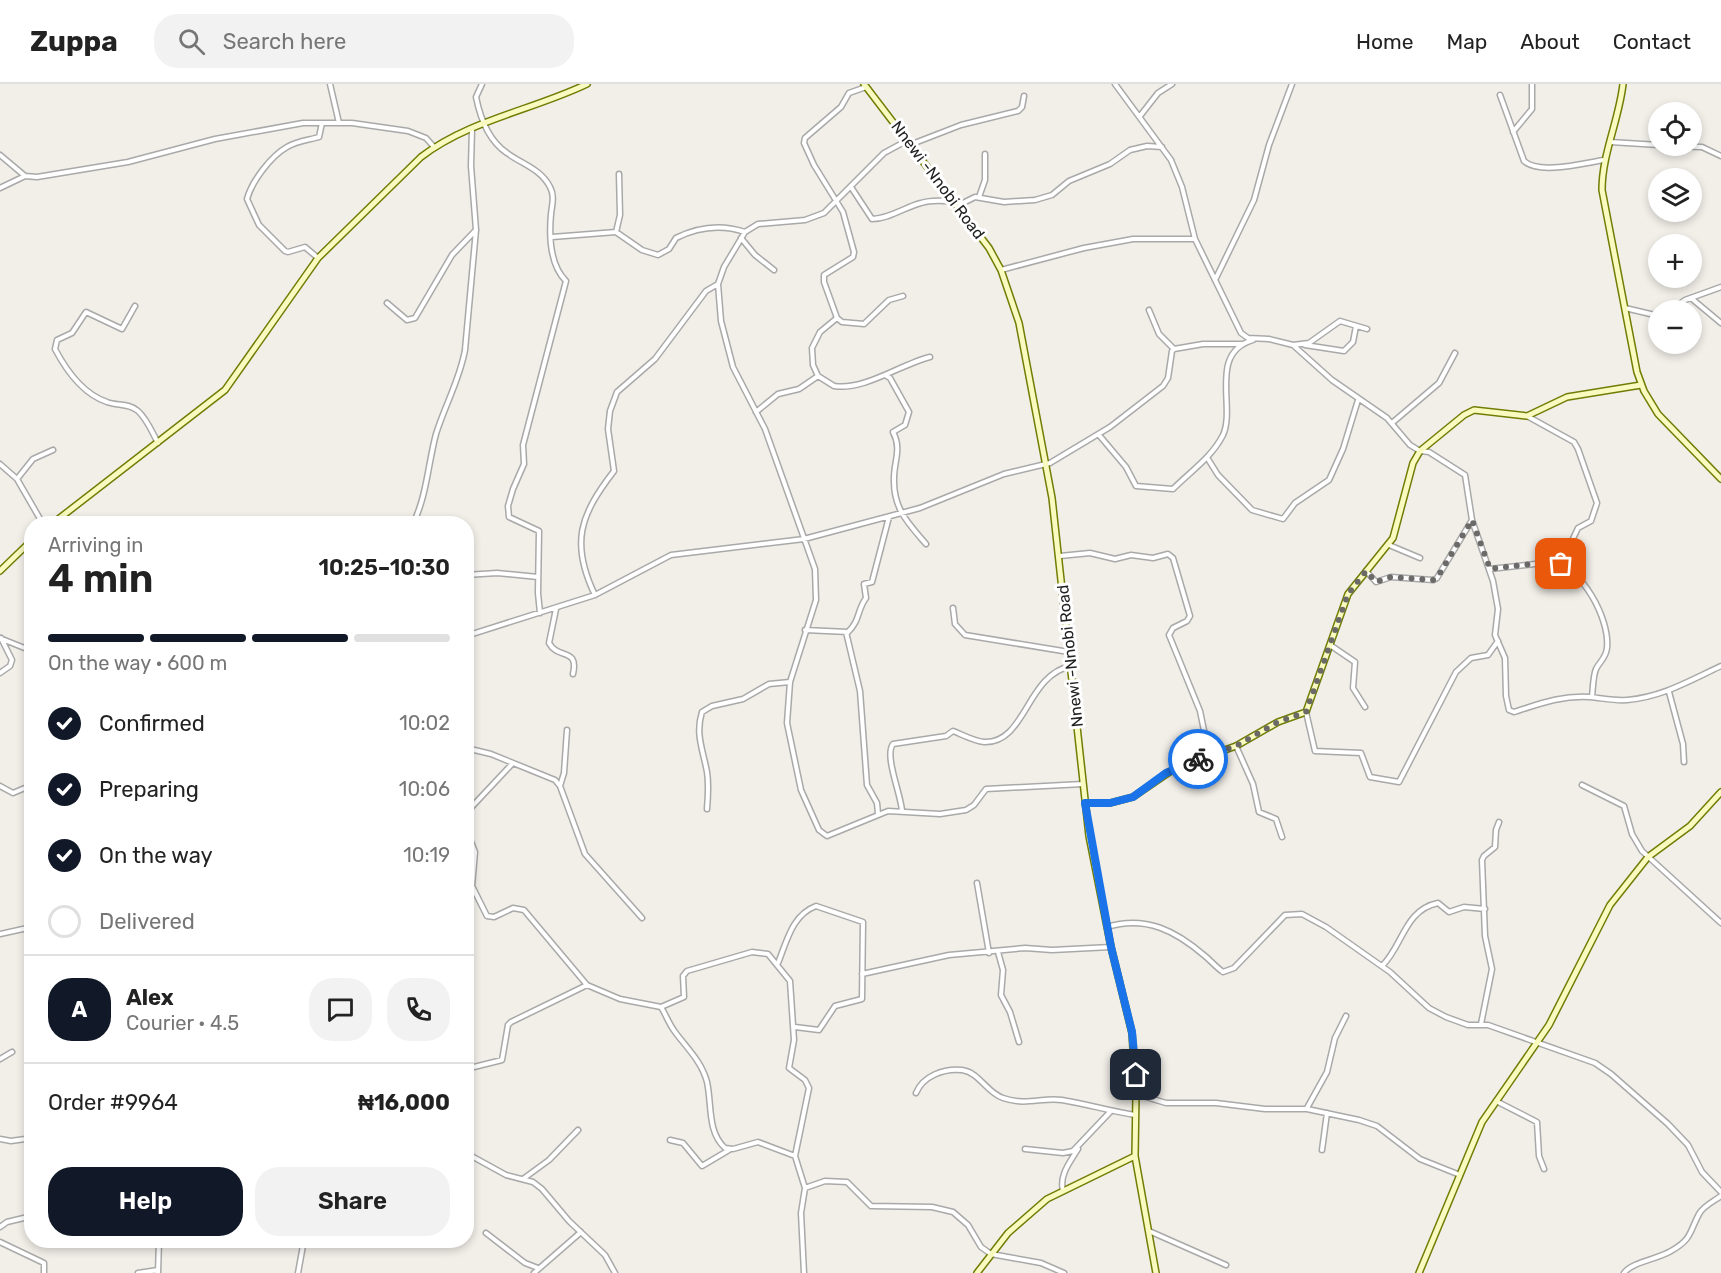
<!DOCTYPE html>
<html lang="en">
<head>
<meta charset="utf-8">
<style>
  :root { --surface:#fff; --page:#f2f2f2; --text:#222; --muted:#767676; --line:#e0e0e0; --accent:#111827 }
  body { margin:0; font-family:Rubik,sans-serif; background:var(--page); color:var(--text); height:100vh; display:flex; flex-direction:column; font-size:22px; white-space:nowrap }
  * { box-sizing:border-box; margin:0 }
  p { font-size:20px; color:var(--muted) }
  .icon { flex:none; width:33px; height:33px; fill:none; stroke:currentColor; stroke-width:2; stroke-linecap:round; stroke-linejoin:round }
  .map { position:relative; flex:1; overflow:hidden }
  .panel { position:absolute; left:24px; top:432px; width:450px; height:732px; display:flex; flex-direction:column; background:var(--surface); border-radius:24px; box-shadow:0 3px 9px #0003 }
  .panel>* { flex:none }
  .fabs { position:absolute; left:1648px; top:18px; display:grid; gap:12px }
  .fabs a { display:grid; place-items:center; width:54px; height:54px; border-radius:50%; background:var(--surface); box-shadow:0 3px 9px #0003; font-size:30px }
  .pin { position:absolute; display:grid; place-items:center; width:51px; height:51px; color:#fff; margin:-26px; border-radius:12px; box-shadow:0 3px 9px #0006 }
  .courier { position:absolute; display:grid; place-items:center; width:60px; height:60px; margin:-30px; border:4px solid #1a73e8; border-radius:50%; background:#fff; color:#222; box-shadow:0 2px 8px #0007 }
  .headline em { font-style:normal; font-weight:600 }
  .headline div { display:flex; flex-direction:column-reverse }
  .headline { display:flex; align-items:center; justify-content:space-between; height:102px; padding:0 24px }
  h1 { font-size:39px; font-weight:600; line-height:45px }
  .bar { display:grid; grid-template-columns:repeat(4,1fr); gap:9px 6px; align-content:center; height:72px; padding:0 24px }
  .bar i { height:8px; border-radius:4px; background:var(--line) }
  .bar .on { background:var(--accent) }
  .bar p { grid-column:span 4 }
  .line { display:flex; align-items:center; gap:15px; padding:0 24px; border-top:2px solid var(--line) }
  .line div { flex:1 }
  .round { display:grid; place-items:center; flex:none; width:63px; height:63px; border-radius:24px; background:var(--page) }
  ol { padding:0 24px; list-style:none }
  li { display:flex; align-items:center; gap:18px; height:66px }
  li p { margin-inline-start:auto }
  li .icon { padding:6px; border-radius:50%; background:var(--accent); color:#fff; stroke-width:4 }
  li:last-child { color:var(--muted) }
  li i { width:33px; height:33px; border:3px solid var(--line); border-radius:50% }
  .primary-button { display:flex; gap:12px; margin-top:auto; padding:12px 24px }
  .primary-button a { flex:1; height:69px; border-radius:24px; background:var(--accent); color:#fff; font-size:24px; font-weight:600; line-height:69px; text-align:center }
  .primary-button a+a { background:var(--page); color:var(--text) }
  header { display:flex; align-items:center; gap:36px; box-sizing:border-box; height:84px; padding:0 30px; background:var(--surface); border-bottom:2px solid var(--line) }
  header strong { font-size:28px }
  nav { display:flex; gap:33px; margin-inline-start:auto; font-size:21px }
  .search { width:420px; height:54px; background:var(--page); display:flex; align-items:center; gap:15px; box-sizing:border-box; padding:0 21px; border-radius:24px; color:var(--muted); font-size:22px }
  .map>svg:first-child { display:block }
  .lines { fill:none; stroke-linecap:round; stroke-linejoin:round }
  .street-casing { stroke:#a9a9a9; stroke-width:7 }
  .secondary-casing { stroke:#717d05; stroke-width:8 }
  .street { stroke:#fff; stroke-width:4 }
  .secondary { stroke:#f8fabf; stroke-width:5 }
  .done { stroke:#6b6a68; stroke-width:6; stroke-dasharray:0 10.8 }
  .route { stroke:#1a73e8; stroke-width:8 }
  .labels { text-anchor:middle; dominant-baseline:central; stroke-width:6; stroke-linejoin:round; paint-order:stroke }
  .street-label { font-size:16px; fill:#222; stroke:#fff }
</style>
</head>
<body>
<header>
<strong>Zuppa</strong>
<div class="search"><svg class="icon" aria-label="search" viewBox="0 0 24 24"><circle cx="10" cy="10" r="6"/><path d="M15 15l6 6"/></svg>Search here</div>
<nav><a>Home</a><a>Map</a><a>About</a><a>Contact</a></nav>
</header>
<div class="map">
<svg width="1721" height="1189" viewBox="0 0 1721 1189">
  <rect width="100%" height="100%" fill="#f2efe9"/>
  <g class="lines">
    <defs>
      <path id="street" d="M 330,0 L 339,39
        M 482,0 L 476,13 C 480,33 489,57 507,69 C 522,80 541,85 550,103 C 555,112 552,121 551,130 C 549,152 550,181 566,197 L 523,361 L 524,380 L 513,405 L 508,422 L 509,433 L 539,447 L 538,509 L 540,529
        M 1115,0 L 1171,76 L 1182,103 L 1195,155 L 1241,249 L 1248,254 L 1269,255 L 1293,261 L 1332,296 L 1387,334 L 1410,361 L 1420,367 L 1429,368 L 1465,391 L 1472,436 L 1493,497 L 1498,525 L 1495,551 L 1505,574 L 1506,612 L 1509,626 L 1514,628 C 1539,620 1562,611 1590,613 C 1602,614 1614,617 1627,616 C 1662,613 1689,597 1721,582
        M 866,3 L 849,9 L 841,23 L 805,54 L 804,59 L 814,81 L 843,128 L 854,168 L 853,173 L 824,191 L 824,198 L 837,234 L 842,238 L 864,240 L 889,216 L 903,212
        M 1500,11 L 1524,77 C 1539,91 1584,79 1604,76
        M 1140,32 L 1158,9 L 1172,0
        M 1513,48 L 1532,25 L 1532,0
        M 908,56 L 884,69 L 824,129 L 805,136 L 758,140 L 745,148 L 724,183 L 718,200 L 721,237 L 733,283 L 765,345 L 815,485 L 816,516 L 790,598 L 787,639 L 801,706 L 819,746 L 827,752 L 888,727 L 940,730 L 966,726 L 974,721 L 986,705 L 1083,700
        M 1610,58 L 1659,61
        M 912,60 L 961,41 L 1018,27 L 1022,23 L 1024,12
        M 1663,62 L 1702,63 L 1721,72
        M 0,71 L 25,92 L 37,93 L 128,78 L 215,55 L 303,39 L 352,39 L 408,47 L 426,54 L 434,63
        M 851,103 L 872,135 C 889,135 905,123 921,119 C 933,115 951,117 963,119 L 975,113 L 1004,118 L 1035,116 L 1052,111 L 1069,97 L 1110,80 L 1130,66 L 1147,62 L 1162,63
        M 0,104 L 25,92
        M 979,113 L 985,96 L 985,70
        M 616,148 L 620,131 L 619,90
        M 552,153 L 616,148 L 642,166 L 658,171 L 669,165 L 676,154 C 698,143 721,140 745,148
        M 741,154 L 755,171 L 774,186
        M 318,174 L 305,163 L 288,168 L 285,167 L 259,141 L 247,115 C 252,97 271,72 287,63 C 297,57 309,56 319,53 L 322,39
        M 1001,186 L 1084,164 L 1133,155 L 1195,155
        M 1216,194 L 1254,116 L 1269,61 L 1292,0
        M 1691,214 L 1721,239
        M 387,219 L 407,236 L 415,234 L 452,171 L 476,146
        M 135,222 L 122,245 L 86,228 L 72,249 L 57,256 L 55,265 C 66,286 83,310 107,318 C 117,322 129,319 138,327 C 147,335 152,348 158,359
        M 1625,224 L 1659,232
        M 1149,226 L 1159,250 L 1174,265
        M 1671,226 L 1685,216 L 1721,203
        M 837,234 L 820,248 L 812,264 L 813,281 L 818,292 L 834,302 C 864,307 901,280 930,273
        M 1293,261 L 1309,259 L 1340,237 L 1367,245
        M 1305,261 L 1344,267 L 1353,258 L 1356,242
        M 885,291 L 890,294 L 909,328 L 905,341 L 893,348 C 902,365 894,377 894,394 C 893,425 908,439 926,460
        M 756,328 L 778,310 L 799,305 L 818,292
        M 1527,332 L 1574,358 L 1578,365 L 1597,419 L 1591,437 L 1578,444 L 1561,480
        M 1392,339 L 1439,299 L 1455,269
        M 1099,351 L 1126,383 L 1136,402 L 1173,405 C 1191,387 1212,373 1223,351 C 1236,323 1208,269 1253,256
        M 1208,375 L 1218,391 L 1252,426 L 1283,435 L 1295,419 L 1329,396 L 1343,365 L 1358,316
        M 0,380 L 17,395 L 43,440
        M 17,395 L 33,375 L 53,366
        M 413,440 C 427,411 428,380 436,350 C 445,321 460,295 465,266 L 476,146 L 471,82 L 472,45
        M 1389,461 L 1420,474
        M 1060,472 L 1090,469 L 1115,475 L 1131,471 L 1153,474 L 1168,470 L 1173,474 L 1190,532 L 1187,537 L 1173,544 L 1169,551 L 1200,627 L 1209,671
        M 1490,485 L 1552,478 C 1582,483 1610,535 1607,564 C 1606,574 1600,577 1596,585 C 1593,592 1593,604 1592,613
        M 1366,487 L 1376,498 L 1391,493 L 1433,496 L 1437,494 L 1472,436
        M 466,491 L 497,489 L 538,493
        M 595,511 C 570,459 580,431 614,387 L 608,345 L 610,327 L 617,308 L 655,275 L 706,207 L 718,200
        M 953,524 L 955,540 L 965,551 L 1069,568
        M 556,525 L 549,559 C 558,576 579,563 573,590
        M 805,546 L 848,548 C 860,537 857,526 866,514 L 864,500 L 872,498 L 889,433
        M 846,548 L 860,607 L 867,701 L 877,719 L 878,730
        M 466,552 L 595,511 L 671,471 L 804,455 L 920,424 L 1004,390 L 1050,379 L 1110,343 L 1163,302 L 1168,294 L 1172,267 L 1174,265 L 1203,260 L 1243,260
        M 2,555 L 32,567
        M 1330,561 L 1355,578 L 1353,604 L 1365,623
        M 0,589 L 10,582 L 12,576 L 1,554
        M 1669,608 L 1683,660 L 1684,678
        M 1306,628 L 1315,667 L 1361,669 L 1370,693 L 1399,698 L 1456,588 L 1471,574 L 1488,571 L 1498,557
        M 1236,662 L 1253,700 L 1259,728 L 1276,735 L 1282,753
        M 466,664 L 491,670 L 555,696 L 560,702 L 585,770 L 642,834
        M 1582,701 L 1624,722 L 1632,750 L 1642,767 L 1721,839
        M 0,702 L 13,709 L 32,701
        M 560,702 L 564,689 L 567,646
        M 707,725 C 708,713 709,700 707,688 C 703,666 695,650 702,628 L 712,622 L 743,615 L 769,600 L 790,598
        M 902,727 C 901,710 884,672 893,660 L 946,652 L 953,647 C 963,651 974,657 984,658 C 1026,660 1026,591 1071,582
        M 466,729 L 512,680
        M 466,745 L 475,768 L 472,802 L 487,832 L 494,833 L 513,824 L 524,826 L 587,901 L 620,915 L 661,923 C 666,931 669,940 675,948 C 687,964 702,978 707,998 C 712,1020 707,1048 725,1064 L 733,1065 L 758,1058 L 795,1072
        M 977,799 L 989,869
        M 1107,843 C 1146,831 1176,847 1205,872 C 1211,877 1216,883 1223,888 L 1234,884 L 1285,831 L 1302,830 L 1326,843 L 1390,888 L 1429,924 L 1446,933 L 1468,941 L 1488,941 L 1595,979 L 1611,990 L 1668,1040 L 1688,1061 L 1702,1088 L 1721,1108
        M 0,850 L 32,843
        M 998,868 L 1003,886 L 1001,911 L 1010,928 L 1019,958
        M 778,879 C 787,857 792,831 816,822 L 863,838 L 862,915 L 835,922 L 819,946 L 795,943
        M 1382,882 C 1403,862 1404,826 1438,819 L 1449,828 L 1464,823 L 1485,825
        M 862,890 L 949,871 L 1025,864 L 1052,866 L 1111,863
        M 661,923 L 684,913 L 683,892 L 687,887 L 752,868 L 768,870 L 790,897 L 794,956 L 789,984 L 805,996 L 809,1004 L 795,1072 L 805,1104 L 801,1129 L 804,1189
        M 1481,940 L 1492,885 L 1485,852 L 1482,776 L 1484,772 L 1495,763 L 1496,746 L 1499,738
        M 0,975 L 12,968
        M 466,985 L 502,976 L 508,941 L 511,938 L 587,901
        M 916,1009 C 923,992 944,984 962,986 C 979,988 987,1009 1003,1014 C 1027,1022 1042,1013 1062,1016 C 1086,1020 1110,1027 1135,1031
        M 1136,1010 L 1166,1019 L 1216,1019 L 1265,1025 L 1307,1025 L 1359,1036 L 1377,1042 L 1420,1075 L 1460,1091
        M 1496,1017 L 1537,1038 L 1539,1072 L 1544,1085
        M 1307,1024 L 1327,988 L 1335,954 L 1346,932
        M 0,1055 L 11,1057 L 32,1054
        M 670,1056 L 683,1059 L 702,1082 L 729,1066
        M 1025,1065 L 1063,1069 L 1073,1067 L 1110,1028
        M 1322,1066 L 1327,1029
        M 466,1069 L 506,1091 L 533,1098 L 542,1105 L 569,1137 L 605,1171 L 615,1189
        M 523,1095 L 549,1076 L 578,1046
        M 805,1104 L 825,1097 L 847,1098 L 871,1122 L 932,1123 L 953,1128 L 968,1141 L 981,1163 L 991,1170 L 1041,1179 L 1064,1189
        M 1063,1107 C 1059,1091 1070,1078 1078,1065
        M 0,1143 L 7,1138 L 32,1132
        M 1149,1147 L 1226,1181
        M 486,1149 L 525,1179 L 538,1184
        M 0,1158 L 44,1179 L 44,1189
        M 138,1189 L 158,1186
        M 158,1189 L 159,1156
        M 298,1189 L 304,1156
        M 534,1189 L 581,1148
        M 1624,1189 C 1632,1178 1658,1175 1671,1167 C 1692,1155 1689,1149 1699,1130 C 1703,1122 1714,1117 1721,1112"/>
      <path id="secondary" d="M 864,0 L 989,164 L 1001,186 L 1019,239 L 1052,414 L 1089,752 L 1111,863 L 1132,949 L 1136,1010 L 1135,1072 L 1156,1189
        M 1623,0 C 1619,36 1602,70 1602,106 L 1637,288 L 1644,307 L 1658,330 L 1721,395
        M 52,440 L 225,306 L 318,174 L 421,73 C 469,36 533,26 587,0
        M 0,487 L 32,456
        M 1085,719 L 1110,719 L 1133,713 L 1177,683 L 1236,662 L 1278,638 L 1306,628 L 1348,510 L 1393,454 L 1413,379 L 1420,367 L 1464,331 L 1474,326 L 1527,332 L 1567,313 L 1641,301
        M 977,1189 L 1008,1149 L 1047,1115 L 1135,1072
        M 1419,1189 L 1482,1038 L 1549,941 L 1610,821 L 1648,773 L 1690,742 L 1721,708"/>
    </defs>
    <use href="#street" class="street-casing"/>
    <use href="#secondary" class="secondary-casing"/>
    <use href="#street" class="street"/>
    <use href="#secondary" class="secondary"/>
  </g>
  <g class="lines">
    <path class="done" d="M 1198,675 L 1236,662 L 1278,638 L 1306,628 L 1348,510 L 1366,487 L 1376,498 L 1391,493 L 1433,496 L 1437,494 L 1472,436 L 1490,485 L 1539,479 L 1561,480"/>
    <path class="route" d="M 1136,991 L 1132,948 L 1111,863 L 1085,719 L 1110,719 L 1133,713 L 1166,689 L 1198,675"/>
  </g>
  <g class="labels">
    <g class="street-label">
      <text transform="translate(938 96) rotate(53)">Nnewi -Nnobi Road</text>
      <text transform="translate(1070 572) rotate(-96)">Nnewi -Nnobi Road</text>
    </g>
  </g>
</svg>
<div class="fabs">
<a><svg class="icon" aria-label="locate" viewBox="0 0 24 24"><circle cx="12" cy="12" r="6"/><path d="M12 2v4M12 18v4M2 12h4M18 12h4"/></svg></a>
<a><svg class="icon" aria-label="layers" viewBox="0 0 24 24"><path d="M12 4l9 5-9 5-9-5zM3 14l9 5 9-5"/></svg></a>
<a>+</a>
<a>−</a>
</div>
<div class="pin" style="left:1561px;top:480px;background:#ea580c"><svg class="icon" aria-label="bag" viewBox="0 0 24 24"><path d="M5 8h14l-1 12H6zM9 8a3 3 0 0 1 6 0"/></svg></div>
<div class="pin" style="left:1136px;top:991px;background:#1f2937"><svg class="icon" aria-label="home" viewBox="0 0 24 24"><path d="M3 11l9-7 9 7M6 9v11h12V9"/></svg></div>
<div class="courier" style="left:1198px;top:675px"><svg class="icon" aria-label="bike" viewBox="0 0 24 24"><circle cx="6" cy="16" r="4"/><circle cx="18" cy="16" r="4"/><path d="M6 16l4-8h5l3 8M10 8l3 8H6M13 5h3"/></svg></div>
<section class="panel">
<div class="headline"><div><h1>4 min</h1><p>Arriving in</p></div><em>10:25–10:30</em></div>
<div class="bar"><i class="on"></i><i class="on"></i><i class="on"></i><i></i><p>On the way · 600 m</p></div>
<ol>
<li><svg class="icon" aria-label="check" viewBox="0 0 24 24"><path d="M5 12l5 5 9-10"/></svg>Confirmed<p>10:02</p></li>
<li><svg class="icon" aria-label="check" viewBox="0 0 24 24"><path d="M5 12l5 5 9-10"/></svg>Preparing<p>10:06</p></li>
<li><svg class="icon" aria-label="check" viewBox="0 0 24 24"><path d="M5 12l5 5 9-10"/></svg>On the way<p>10:19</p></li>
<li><i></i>Delivered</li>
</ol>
<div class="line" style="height:108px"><b class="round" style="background:var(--accent);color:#fff">A</b><div><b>Alex</b><p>Courier · 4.5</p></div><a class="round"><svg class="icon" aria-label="chat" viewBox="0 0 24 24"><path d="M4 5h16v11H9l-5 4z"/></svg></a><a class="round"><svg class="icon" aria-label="phone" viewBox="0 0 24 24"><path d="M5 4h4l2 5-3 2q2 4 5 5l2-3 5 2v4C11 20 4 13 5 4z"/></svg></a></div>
<div class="line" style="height:78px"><div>Order #9964</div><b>₦16,000</b></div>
<div class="primary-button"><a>Help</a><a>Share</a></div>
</section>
</div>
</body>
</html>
